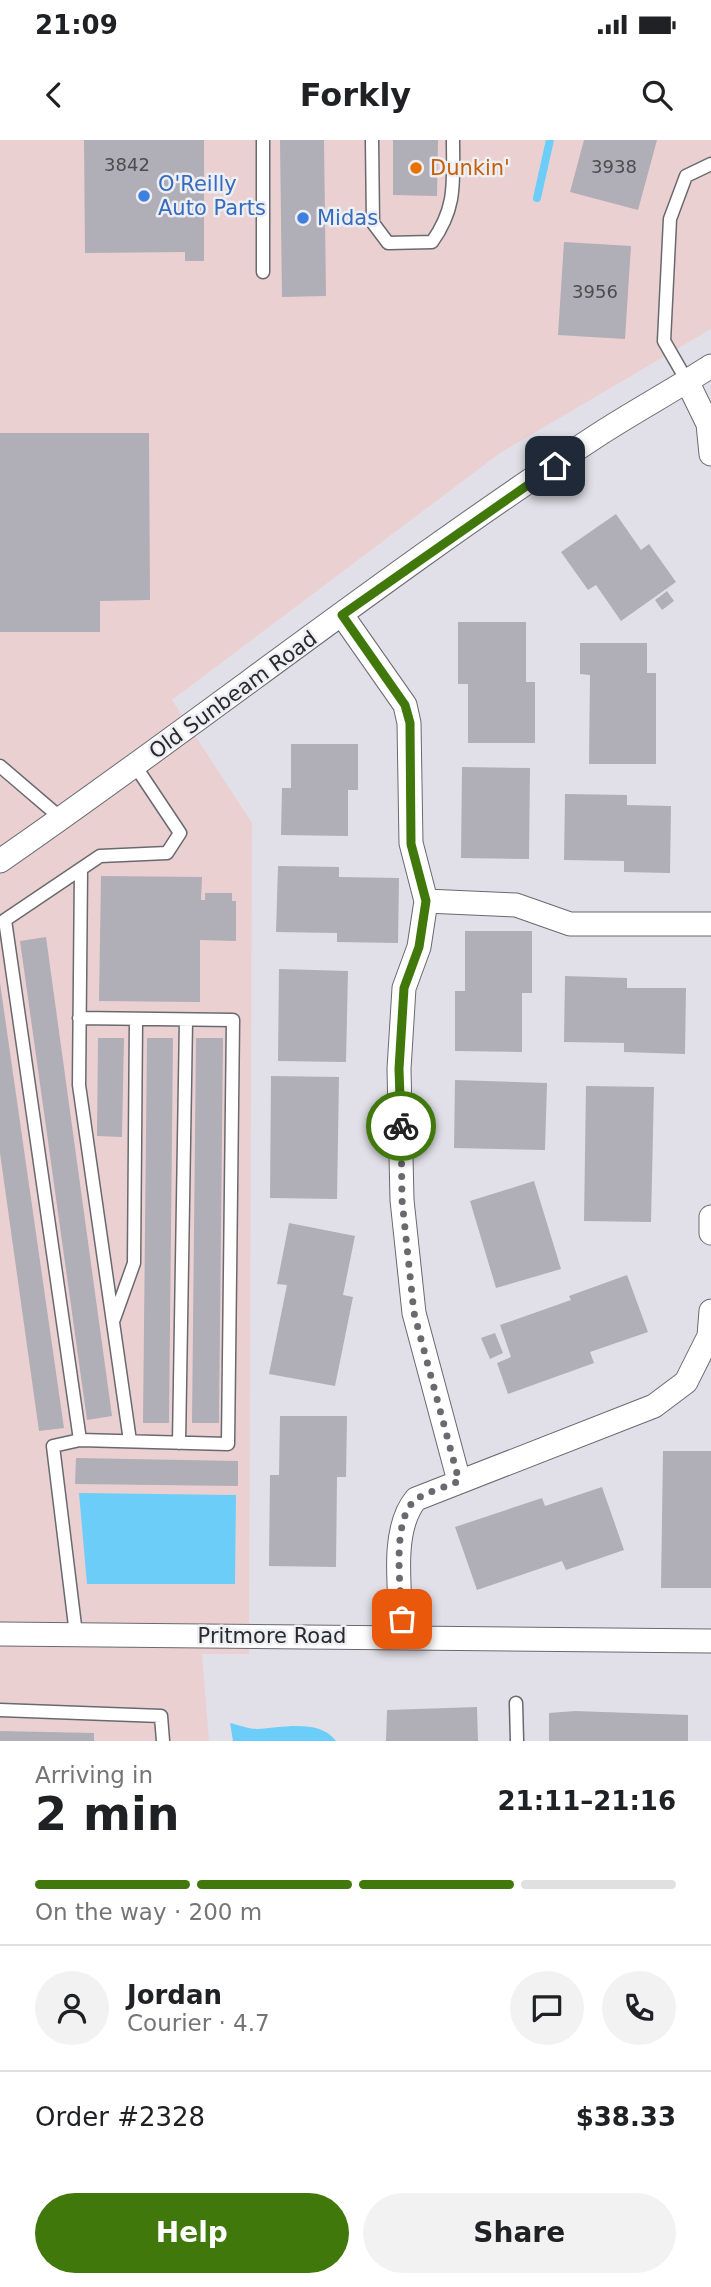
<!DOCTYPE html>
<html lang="en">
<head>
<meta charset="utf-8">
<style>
  :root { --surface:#fff; --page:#f2f2f2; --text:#202124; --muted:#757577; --line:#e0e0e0; --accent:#40780c }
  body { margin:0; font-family:"DejaVu Sans",sans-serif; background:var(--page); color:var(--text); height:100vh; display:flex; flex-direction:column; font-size:26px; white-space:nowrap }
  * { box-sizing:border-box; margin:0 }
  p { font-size:23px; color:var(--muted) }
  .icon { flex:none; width:38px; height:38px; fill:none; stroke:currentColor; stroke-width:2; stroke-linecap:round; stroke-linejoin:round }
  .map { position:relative; height:1601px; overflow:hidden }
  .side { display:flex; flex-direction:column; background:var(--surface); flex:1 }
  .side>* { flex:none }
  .pin { position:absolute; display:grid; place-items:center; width:60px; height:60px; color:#fff; margin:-30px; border-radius:14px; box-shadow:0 4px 10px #0006 }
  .courier { position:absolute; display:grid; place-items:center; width:70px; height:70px; margin:-35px; border:5px solid #40780c; border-radius:50%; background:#fff; color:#222; box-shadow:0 2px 9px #0007 }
  .headline em { font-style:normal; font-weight:700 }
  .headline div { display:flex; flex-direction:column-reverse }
  .headline { display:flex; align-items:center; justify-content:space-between; height:119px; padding:0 35px }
  h1 { font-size:46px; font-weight:700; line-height:52px }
  .bar { display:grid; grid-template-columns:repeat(4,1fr); gap:10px 7px; align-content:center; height:84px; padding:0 35px }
  .bar i { height:9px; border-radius:5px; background:var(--line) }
  .bar .on { background:var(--accent) }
  .bar p { grid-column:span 4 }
  .line { display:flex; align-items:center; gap:18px; padding:0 35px; border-top:2px solid var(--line) }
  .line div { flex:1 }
  .round { display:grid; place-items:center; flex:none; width:74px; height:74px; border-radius:37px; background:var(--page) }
  .action { display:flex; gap:14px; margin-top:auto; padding:14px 35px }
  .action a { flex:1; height:80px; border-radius:42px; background:var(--accent); color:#fff; font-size:28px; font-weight:700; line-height:80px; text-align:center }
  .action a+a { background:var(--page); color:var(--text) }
  .status { display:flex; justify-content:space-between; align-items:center; height:49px; padding:0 35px; background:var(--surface); direction:ltr }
  .status svg { height:19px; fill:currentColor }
  header { display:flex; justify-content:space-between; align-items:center; height:91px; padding:0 35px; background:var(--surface); font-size:32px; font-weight:700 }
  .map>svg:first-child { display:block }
  .commercial { fill:#ebd0d2 }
  .water { fill:#6dcdf9 }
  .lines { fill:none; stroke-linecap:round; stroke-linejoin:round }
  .stream { stroke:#6dcdf9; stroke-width:8 }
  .building { fill:#b0aeb6 }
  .service-casing { stroke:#696970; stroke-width:15 }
  .minor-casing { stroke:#696970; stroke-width:25 }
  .service { stroke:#fff; stroke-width:12 }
  .minor { stroke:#fff; stroke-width:23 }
  .done { stroke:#6a6a6e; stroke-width:7; stroke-dasharray:0 12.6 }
  .route { stroke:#40780c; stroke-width:9 }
  .food-dot { fill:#e8710a; stroke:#eeeef5; stroke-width:2.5 }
  .shop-dot { fill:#3f7fe0; stroke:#eeeef5; stroke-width:2.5 }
  .labels { text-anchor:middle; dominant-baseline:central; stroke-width:5; stroke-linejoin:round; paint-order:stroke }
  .number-label { font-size:18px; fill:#4c4b4f }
  .food-label { font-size:21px; fill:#c56008; stroke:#eeeef5; text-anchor:start }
  .shop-label { font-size:21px; fill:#366cbe; stroke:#eeeef5; text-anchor:start }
  .street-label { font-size:21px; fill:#2a2a2d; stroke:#eeeef5 }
</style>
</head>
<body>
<div class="status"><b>21:09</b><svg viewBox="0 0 49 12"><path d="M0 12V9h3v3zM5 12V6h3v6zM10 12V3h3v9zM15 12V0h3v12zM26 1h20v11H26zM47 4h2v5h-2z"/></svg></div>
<header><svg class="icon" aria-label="back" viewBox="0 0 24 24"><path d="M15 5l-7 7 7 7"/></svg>Forkly<svg class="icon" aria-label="search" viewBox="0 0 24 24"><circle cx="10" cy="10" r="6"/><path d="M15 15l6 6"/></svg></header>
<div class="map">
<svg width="711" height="1601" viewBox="0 0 711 1601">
  <rect width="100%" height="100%" fill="#e1e0e8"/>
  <path class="commercial" d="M 0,0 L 711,0 L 711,189 L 500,313 L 172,560 L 252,683 L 249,1514 L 202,1514 L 209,1601 L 0,1601 Z"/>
  <path class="water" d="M 79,1353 L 236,1355 L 235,1444 L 87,1444 Z
    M 230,1583 C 239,1585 249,1589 257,1589 C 281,1588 319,1578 336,1601 L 233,1601 Z"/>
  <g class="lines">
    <path class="stream" d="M 537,58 L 550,0"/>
  </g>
  <path class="building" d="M 84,0 L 204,0 L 204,121 L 185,121 L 185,112 L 85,113 Z
    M 280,0 L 324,0 L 326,156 L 282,157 Z
    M 393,0 L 438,0 L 437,56 L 393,55 Z
    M 584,0 L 657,0 L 638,70 L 570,52 Z
    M 564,102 L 631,106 L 625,199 L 558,195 Z
    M 0,293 L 149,293 L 150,460 L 100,461 L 100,492 L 0,492 Z
    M 616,374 L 641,410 L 649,404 L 676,442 L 621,481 L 596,445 L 588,450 L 561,412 Z
    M 667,451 L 674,461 L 662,470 L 655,460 Z
    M 458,482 L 526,482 L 526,542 L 535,542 L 535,603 L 468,603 L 468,544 L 458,544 Z
    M 580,503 L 647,503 L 647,533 L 656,533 L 656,624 L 589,624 L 590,535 L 580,534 Z
    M 291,604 L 358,604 L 358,650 L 348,650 L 348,696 L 281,695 L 282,648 L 291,648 Z
    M 462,627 L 530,628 L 529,719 L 461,718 Z
    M 565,654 L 627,655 L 627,665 L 671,666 L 670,733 L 624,732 L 624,721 L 564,720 Z
    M 278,726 L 339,727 L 339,737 L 399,738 L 398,803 L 337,802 L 337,793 L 276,792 Z
    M 101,736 L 202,737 L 201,760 L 205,760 L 205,753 L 232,753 L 232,761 L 236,761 L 236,801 L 200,800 L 200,862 L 99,861 Z
    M 465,791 L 532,791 L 532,853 L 522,853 L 522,912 L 455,911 L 455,851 L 465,851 Z
    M 46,797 L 112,1276 L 87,1280 L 20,801 Z
    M 279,829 L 348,831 L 346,922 L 278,921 Z
    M 565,836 L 627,838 L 627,848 L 686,848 L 685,914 L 624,912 L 624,903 L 564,902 Z
    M 0,843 L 64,1288 L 39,1291 L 0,1013 Z
    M 98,898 L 124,898 L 122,997 L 97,996 Z
    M 147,898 L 173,898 L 169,1283 L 143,1283 Z
    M 196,898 L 223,898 L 219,1283 L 192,1283 Z
    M 271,936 L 339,937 L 337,1059 L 270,1058 Z
    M 455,940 L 547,943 L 545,1010 L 454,1008 Z
    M 586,946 L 654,947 L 651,1082 L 584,1081 Z
    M 534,1041 L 561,1129 L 496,1148 L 470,1061 Z
    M 289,1083 L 355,1096 L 343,1155 L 353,1157 L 335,1246 L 269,1234 L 287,1145 L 277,1144 Z
    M 627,1135 L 648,1192 L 590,1212 L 594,1223 L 508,1254 L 497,1223 L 511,1217 L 500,1185 L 571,1160 L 569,1156 Z
    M 495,1193 L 503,1213 L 490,1219 L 481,1198 Z
    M 280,1276 L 347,1276 L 346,1337 L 337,1337 L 336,1427 L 269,1426 L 270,1335 L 279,1335 Z
    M 663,1311 L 711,1311 L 711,1448 L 661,1448 Z
    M 76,1318 L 238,1321 L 238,1346 L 75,1344 Z
    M 602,1347 L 624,1410 L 566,1430 L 562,1421 L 477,1450 L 455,1387 L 542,1358 L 545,1366 Z
    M 477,1567 L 478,1601 L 386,1601 L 387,1570 Z
    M 575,1571 L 688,1575 L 688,1601 L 549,1601 L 549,1573 Z
    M 0,1591 L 94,1593 L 94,1601 L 0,1601 Z"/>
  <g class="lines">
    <defs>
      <path id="service" d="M 372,0 L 373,83 L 388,103 L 432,102 C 457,67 453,42 453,0
        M 263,132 L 263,0
        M 687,241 L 664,201 L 670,79 L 686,36 L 711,24
        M 0,626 L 62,679
        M 81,729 L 79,945 L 130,1301
        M 79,878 L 233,880 L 228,1304 L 80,1300
        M 114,1179 L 134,1123 L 136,879
        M 179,1303 L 186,880
        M 76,1494 L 53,1306 L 80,1300 L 5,780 L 100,716 L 167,713 L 180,693 L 136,627
        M 516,1563 L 517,1601
        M 0,1570 L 161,1576 L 163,1601"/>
      <path id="minor" d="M 687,241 L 708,284 L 711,314
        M 342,475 L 405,565 L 409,583 L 411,703 L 426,761 L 419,807 L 404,848 L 399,929 L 402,1060 L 414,1173 L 459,1341
        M 0,721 C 201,582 393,429 598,295 C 635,271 674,250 711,226
        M 426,761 L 516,765 L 570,784 L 711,784
        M 711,1077 L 711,1093
        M 0,1494 L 711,1501
        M 402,1497 C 401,1456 389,1391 416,1359 L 654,1266 L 686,1242 L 709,1196 L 711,1171"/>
    </defs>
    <use href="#service" class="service-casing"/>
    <use href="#minor" class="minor-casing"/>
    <use href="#service" class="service"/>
    <use href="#minor" class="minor"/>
  </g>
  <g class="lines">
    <path class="done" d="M 401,986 L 402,1060 L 414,1173 L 459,1341 C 446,1347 430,1351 418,1358 C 390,1375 401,1449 402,1479"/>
    <path class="route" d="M 401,986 L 399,929 L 404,848 L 419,807 L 426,761 L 411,704 L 410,583 L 405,565 L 342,475 L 555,326"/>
  </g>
  <circle class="food-dot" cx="416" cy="28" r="7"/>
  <g class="shop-dot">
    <circle cx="144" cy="56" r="7"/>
    <circle cx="303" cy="78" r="7"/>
  </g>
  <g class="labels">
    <g class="number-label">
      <text x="127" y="24">3842</text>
      <text x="614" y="26">3938</text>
      <text x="595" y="151">3956</text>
    </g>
    <g class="food-label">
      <text x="430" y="28">Dunkin'</text>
    </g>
    <g class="shop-label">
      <text x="158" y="44">O'Reilly<tspan x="158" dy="24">Auto Parts</tspan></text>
      <text x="317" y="78">Midas</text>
    </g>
    <g class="street-label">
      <text transform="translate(233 555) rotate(-36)">Old Sunbeam Road</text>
      <text x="272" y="1496">Pritmore Road</text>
    </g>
  </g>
</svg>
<div class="pin" style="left:402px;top:1479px;background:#ea580c"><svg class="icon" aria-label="bag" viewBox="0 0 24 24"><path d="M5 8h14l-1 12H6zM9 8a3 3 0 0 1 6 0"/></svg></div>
<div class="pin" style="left:555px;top:326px;background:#1f2937"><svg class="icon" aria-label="home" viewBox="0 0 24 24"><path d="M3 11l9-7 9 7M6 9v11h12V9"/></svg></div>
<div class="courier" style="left:401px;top:986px"><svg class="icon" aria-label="bike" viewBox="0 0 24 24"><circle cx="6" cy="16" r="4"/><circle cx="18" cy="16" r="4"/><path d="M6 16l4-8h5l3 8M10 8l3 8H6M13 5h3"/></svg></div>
</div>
<section class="side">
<div class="headline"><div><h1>2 min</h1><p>Arriving in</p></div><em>21:11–21:16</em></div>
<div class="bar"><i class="on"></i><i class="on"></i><i class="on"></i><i></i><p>On the way · 200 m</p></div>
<div class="line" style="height:126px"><a class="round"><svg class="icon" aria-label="person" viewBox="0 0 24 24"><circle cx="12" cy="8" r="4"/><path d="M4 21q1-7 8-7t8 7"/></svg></a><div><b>Jordan</b><p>Courier · 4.7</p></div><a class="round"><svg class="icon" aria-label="chat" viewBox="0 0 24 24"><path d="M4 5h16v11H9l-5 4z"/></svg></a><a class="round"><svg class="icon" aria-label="phone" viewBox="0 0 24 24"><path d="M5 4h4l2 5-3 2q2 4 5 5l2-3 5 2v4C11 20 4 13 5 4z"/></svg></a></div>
<div class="line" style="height:91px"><div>Order #2328</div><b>$38.33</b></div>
<div class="action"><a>Help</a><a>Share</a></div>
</section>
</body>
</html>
